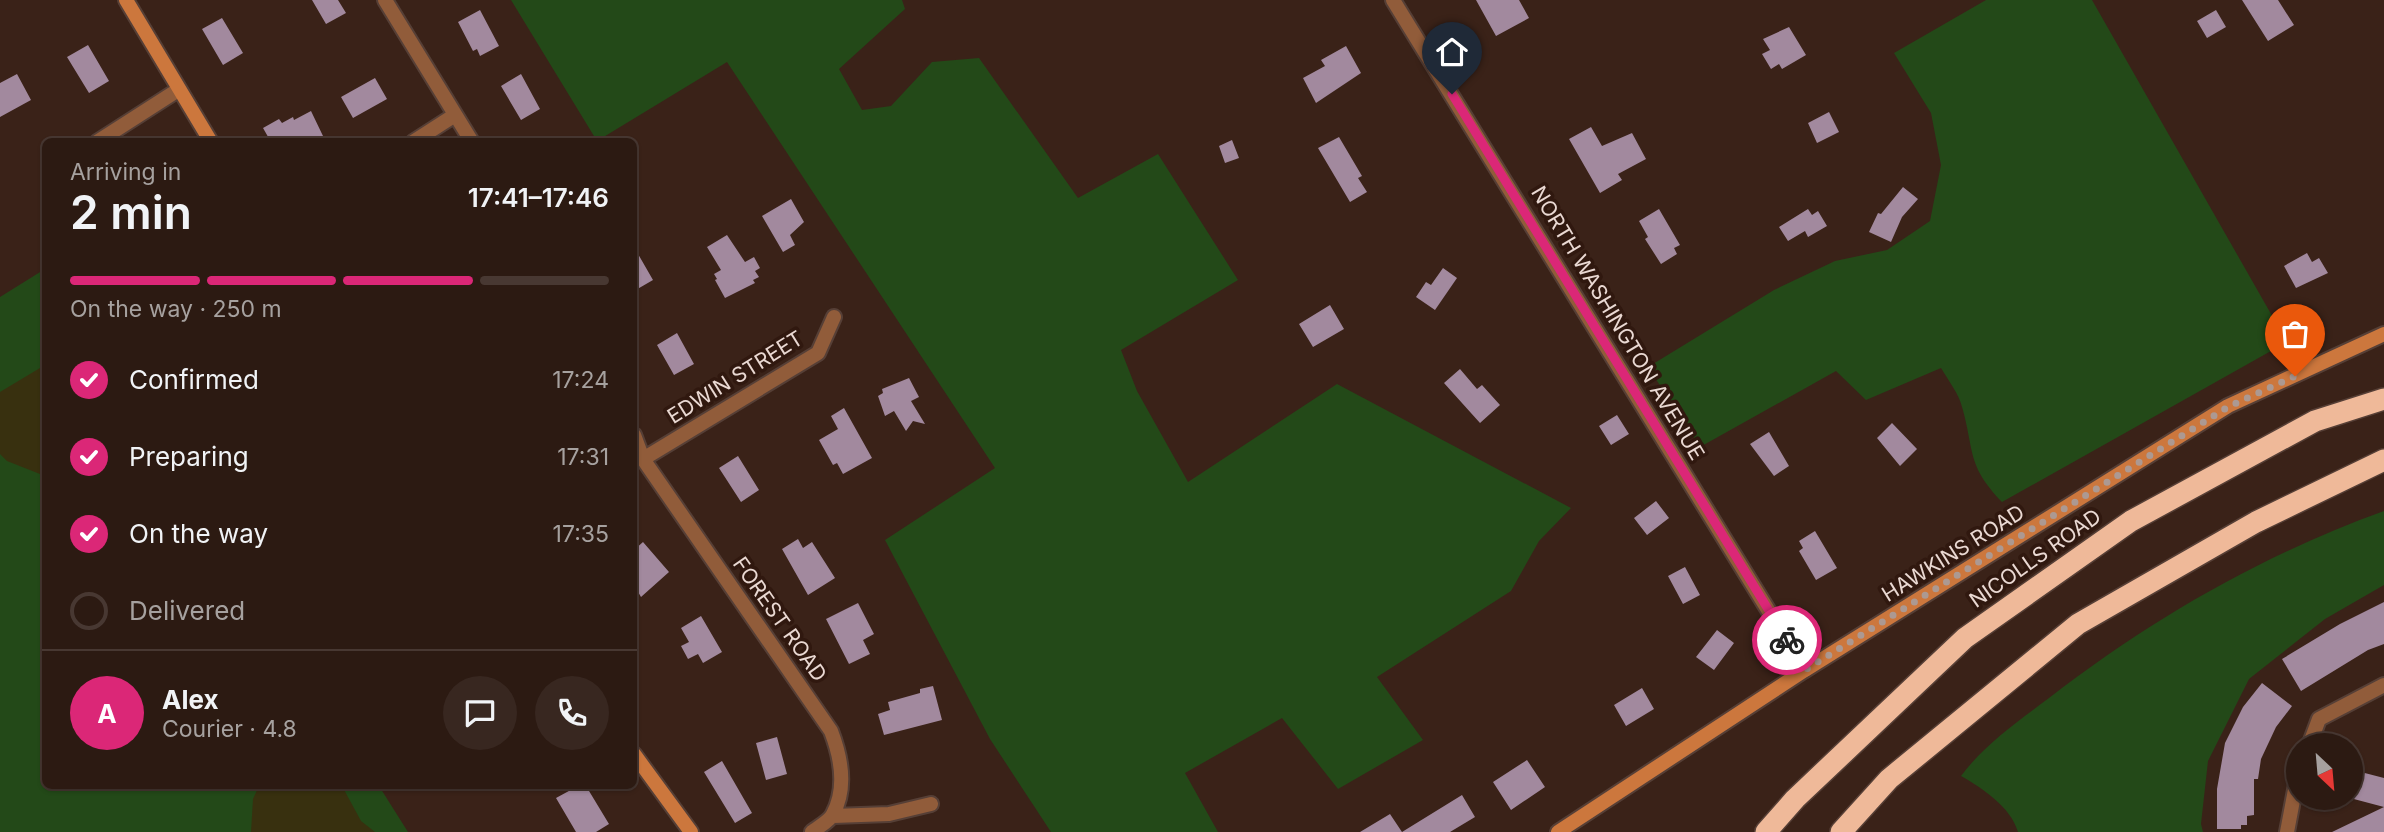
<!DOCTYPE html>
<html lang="en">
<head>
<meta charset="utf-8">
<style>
  :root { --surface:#2c1a12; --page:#382720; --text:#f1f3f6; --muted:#a6a19f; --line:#483832; --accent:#db2777 }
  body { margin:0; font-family:Inter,sans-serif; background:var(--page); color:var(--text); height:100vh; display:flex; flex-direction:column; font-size:26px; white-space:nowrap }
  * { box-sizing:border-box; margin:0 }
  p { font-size:23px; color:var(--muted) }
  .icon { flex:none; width:38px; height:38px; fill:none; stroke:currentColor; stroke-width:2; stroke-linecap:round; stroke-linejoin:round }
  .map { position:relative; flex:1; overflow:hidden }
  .details { position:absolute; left:42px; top:138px; width:595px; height:651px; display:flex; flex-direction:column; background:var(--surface); border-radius:10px; box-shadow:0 2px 5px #0004,0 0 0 2px var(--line) }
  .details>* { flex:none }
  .needle { width:46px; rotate:154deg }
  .fabs { position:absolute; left:2286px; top:733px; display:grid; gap:14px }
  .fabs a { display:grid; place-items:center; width:77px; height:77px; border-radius:50%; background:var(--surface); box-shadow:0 2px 5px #0004,0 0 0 2px var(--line); font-size:35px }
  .pin { position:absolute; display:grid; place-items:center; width:60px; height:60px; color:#fff; margin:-72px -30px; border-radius:50% 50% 50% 0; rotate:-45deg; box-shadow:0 0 7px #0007 }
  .pin .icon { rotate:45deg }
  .courier { position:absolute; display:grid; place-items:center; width:70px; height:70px; margin:-35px; border:5px solid #db2777; border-radius:50%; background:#fff; color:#222; box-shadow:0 2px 9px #0007 }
  .head em { font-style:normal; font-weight:600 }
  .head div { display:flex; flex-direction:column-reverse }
  .head { display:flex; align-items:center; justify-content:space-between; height:119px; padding:0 28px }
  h1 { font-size:46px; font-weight:600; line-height:52px }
  .bar { display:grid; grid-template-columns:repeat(4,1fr); gap:10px 7px; align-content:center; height:84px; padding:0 28px }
  .bar i { height:9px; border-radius:5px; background:var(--line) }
  .bar .current { background:var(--accent) }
  .bar p { grid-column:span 4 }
  .line { display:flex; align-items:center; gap:18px; padding:0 28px; border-top:2px solid var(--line) }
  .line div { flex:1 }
  .round { display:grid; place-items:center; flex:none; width:74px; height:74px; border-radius:37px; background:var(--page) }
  ol { padding:0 28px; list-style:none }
  li { display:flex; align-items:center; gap:21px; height:77px }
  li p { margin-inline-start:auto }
  li .icon { padding:7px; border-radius:50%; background:var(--accent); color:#fff; stroke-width:4 }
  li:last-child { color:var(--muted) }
  li i { width:38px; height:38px; border:4px solid var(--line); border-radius:50% }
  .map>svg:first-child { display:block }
  .green { fill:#234918 }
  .sand { fill:#38300f }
  .building { fill:#a2899e }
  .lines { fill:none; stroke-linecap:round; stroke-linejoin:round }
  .street-casing { stroke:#563f36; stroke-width:18 }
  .secondary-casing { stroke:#563f36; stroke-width:18 }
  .highway-casing { stroke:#563f36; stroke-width:24 }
  .street { stroke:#915c3a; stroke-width:14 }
  .secondary { stroke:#cc773d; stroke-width:14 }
  .highway { stroke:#efb999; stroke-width:21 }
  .done { stroke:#ac9992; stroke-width:7; stroke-dasharray:0 12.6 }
  .route { stroke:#db2777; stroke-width:9 }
  .labels { text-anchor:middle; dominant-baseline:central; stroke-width:7; stroke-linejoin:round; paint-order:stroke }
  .street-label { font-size:21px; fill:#ead9d3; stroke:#30180f }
</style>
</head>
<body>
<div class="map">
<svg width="2384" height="832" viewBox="0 0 2384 832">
  <rect width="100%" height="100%" fill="#3a2218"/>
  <path class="green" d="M 511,0 L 902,0 L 905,9 L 839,69 L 862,110 L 891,106 L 932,62 L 979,58 L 1078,198 L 1158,154 L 1238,280 L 1121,350 L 1137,391 L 1188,482 L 1337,384 L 1571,508 L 1539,541 L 1511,591 L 1377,677 L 1423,740 L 1338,789 L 1282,718 L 1185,773 L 1218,832 L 1051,832 L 990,739 L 885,540 L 995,468 L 727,62 L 597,141 Z
    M 1986,0 L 2092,0 L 2287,342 L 2002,502 C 1966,464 1975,452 1962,407 C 1959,394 1948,380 1941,368 L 1866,400 L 1836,371 L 1700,447 L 1648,367 L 1774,290 L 1835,261 L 1887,250 L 1930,221 L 1941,165 L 1931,113 L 1894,53 Z
    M 45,269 L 46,786 L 379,786 L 408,832 L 0,832 L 0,297 Z
    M 2384,511 L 2384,585 L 2325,619 L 2249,679 L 2208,761 L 2201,824 L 2203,832 L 2018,832 C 2011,807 1982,788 1961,776 C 1985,744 2017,722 2049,698 C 2151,619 2262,555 2384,511 Z"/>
  <path class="sand" d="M 45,365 L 45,476 L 7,461 L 0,454 L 0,392 Z
    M 259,786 L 342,786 L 361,821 L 375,832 L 251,832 L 253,799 Z"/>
  <path class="building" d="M 312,0 L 338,0 L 346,13 L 326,24 Z
    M 1476,0 L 1519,0 L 1529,18 L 1496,36 Z
    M 2242,0 L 2278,0 L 2294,25 L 2268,41 Z
    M 480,10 L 499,46 L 480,56 L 477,49 L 473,51 L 458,22 Z
    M 2216,10 L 2226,27 L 2207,38 L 2197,21 Z
    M 222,18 L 243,53 L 223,65 L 202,29 Z
    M 1789,27 L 1806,55 L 1782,69 L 1779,64 L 1771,69 L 1762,54 L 1770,50 L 1763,39 Z
    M 88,45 L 109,81 L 89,93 L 67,57 Z
    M 1346,46 L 1361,73 L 1316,103 L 1303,78 L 1325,66 L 1321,60 Z
    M 17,74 L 31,100 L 0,117 L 0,83 Z
    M 521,74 L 540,109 L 521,120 L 501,86 Z
    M 375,78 L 387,99 L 353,118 L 341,97 Z
    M 311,111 L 323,136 L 313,142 L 271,142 L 263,128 L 279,119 L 282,123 L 293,117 L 294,120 Z
    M 1829,112 L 1839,132 L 1817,143 L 1808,123 Z
    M 1591,127 L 1602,146 L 1632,133 L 1646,159 L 1618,174 L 1622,180 L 1600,193 L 1569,139 Z
    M 1339,137 L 1362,176 L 1358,178 L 1367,192 L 1350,202 L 1318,148 Z
    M 1232,140 L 1239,158 L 1225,163 L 1219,146 Z
    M 1903,187 L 1918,199 L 1902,217 L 1891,242 L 1869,232 L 1878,213 L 1881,214 Z
    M 791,199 L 804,222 L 790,235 L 795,245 L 783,252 L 762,216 Z
    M 1659,209 L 1680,245 L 1674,248 L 1677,254 L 1661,264 L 1645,239 L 1648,237 L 1639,221 Z
    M 1808,209 L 1812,215 L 1818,211 L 1827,226 L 1808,237 L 1805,231 L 1788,241 L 1779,227 Z
    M 727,235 L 745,262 L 754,257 L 760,268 L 755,271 L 759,277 L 753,280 L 755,283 L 725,298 L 715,280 L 717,279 L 714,274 L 721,270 L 707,247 Z
    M 634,247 L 653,280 L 634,291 Z
    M 2307,253 L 2312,262 L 2319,258 L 2328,273 L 2296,288 L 2284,266 Z
    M 1443,268 L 1457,278 L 1435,310 L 1416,297 L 1426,282 L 1431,285 Z
    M 1330,305 L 1344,329 L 1313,347 L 1299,324 Z
    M 677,333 L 694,364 L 674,375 L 657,345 Z
    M 1460,369 L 1477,389 L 1482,385 L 1500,405 L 1480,423 L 1444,383 Z
    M 909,378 L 919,397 L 911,401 L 925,424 L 913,421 L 906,431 L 894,411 L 885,416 L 878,396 L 883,393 L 882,389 Z
    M 844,408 L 872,458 L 843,474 L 837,463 L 833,465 L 819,440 L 838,429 L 831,416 Z
    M 1617,415 L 1629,434 L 1611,445 L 1599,426 Z
    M 1892,423 L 1917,449 L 1900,466 L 1877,438 Z
    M 1769,432 L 1789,466 L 1774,476 L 1750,444 Z
    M 738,456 L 759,490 L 741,502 L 719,468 Z
    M 1656,501 L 1669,518 L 1647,535 L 1634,518 Z
    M 1815,531 L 1837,568 L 1816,580 L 1799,551 L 1803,548 L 1799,541 Z
    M 798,539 L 803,548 L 812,542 L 835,578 L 808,595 L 782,549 Z
    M 643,542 L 669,572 L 641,597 L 634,585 L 634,550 Z
    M 1685,567 L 1700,595 L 1683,604 L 1668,576 Z
    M 2384,602 L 2384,644 L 2368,650 L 2301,691 L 2282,659 L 2340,624 Z
    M 858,603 L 874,634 L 863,640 L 870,654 L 849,664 L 826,619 Z
    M 701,616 L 722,652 L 703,663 L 698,654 L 688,659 L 681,646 L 689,642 L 681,628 Z
    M 1717,630 L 1734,643 L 1714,670 L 1696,657 Z
    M 2262,683 L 2292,706 L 2276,727 L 2261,759 L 2258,779 L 2254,779 L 2254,815 L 2247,816 L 2247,825 L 2241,825 L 2241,829 L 2217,829 L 2217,789 L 2225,743 L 2243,707 Z
    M 933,686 L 942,720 L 884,735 L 878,714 L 890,710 L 888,702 L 920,693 L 920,689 Z
    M 1642,688 L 1654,709 L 1626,726 L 1614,705 Z
    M 777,737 L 787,774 L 766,780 L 756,743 Z
    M 1527,760 L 1545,787 L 1511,810 L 1493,782 Z
    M 722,761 L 752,813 L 735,823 L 704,772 Z
    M 2357,771 L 2384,778 L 2384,832 L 2332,832 L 2384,807 L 2350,798 L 2350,782 L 2354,783 Z
    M 578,786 L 586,786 L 609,824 L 596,832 L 576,832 L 556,798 Z
    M 1462,795 L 1475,817 L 1450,832 L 1402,832 Z
    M 1390,814 L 1402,832 L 1360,832 Z"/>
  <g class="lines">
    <defs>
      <path id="street" d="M 385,0 L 472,142
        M 1393,0 L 1805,670
        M 97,142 L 178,90
        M 413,142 L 455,115
        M 634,435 L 643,459 L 831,731 C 841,757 847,788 833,814 C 830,821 818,827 812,832
        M 643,459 L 818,353 L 834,317
        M 2309,746 L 2319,719 L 2384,685
        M 833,816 L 889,814 L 931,804
        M 2287,832 L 2298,774"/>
      <path id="secondary" d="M 126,0 L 211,142
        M 634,754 L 691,832
        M 1558,832 L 1805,670 L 2228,406 L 2384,334"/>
      <path id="highway" d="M 1766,832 L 1795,799 L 1965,638 L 2131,521 L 2315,421 L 2384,399
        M 1841,832 L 1889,779 L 2078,624 L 2256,522 L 2384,460"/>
    </defs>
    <use href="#street" class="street-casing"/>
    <use href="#secondary" class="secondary-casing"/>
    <use href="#highway" class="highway-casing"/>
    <use href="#street" class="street"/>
    <use href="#secondary" class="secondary"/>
    <use href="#highway" class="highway"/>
  </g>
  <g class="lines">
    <path class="done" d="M 1787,640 L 1805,670 L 2228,407 L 2295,376"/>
    <path class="route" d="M 1452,94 L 1787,640"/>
  </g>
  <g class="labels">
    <g class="street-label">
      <text transform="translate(1618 323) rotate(59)">NORTH WASHINGTON AVENUE</text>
      <text transform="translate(735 377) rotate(-32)">EDWIN STREET</text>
      <text transform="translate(1953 553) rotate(-32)">HAWKINS ROAD</text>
      <text transform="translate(2035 558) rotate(-35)">NICOLLS ROAD</text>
      <text transform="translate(780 619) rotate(55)">FOREST ROAD</text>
    </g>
  </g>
</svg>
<div class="fabs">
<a><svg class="needle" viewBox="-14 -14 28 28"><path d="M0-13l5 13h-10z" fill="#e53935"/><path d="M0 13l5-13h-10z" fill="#a6a19f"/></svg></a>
</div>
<div class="pin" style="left:2295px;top:376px;background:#ea580c"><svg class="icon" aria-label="bag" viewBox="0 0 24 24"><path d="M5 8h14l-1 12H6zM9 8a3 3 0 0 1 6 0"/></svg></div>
<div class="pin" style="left:1452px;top:94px;background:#1f2937"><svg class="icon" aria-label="home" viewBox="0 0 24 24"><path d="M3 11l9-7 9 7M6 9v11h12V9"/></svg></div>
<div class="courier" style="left:1787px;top:640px"><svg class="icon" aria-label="bike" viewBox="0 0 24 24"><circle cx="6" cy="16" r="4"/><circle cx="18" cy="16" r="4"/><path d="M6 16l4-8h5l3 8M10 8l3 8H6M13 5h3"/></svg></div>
<section class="details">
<div class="head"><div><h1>2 min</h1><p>Arriving in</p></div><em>17:41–17:46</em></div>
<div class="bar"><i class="current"></i><i class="current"></i><i class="current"></i><i></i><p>On the way · 250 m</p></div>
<ol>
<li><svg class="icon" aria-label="check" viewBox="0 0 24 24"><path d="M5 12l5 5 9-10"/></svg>Confirmed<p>17:24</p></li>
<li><svg class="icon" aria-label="check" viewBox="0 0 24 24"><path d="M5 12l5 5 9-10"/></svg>Preparing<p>17:31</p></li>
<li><svg class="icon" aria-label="check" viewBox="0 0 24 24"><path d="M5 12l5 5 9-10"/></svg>On the way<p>17:35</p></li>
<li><i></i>Delivered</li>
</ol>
<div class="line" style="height:126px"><b class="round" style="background:var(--accent);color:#fff">A</b><div><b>Alex</b><p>Courier · 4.8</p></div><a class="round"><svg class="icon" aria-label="chat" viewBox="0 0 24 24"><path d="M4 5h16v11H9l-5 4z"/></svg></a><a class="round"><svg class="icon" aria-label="phone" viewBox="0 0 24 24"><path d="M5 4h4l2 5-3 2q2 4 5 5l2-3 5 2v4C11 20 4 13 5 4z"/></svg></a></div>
</section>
</div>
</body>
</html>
